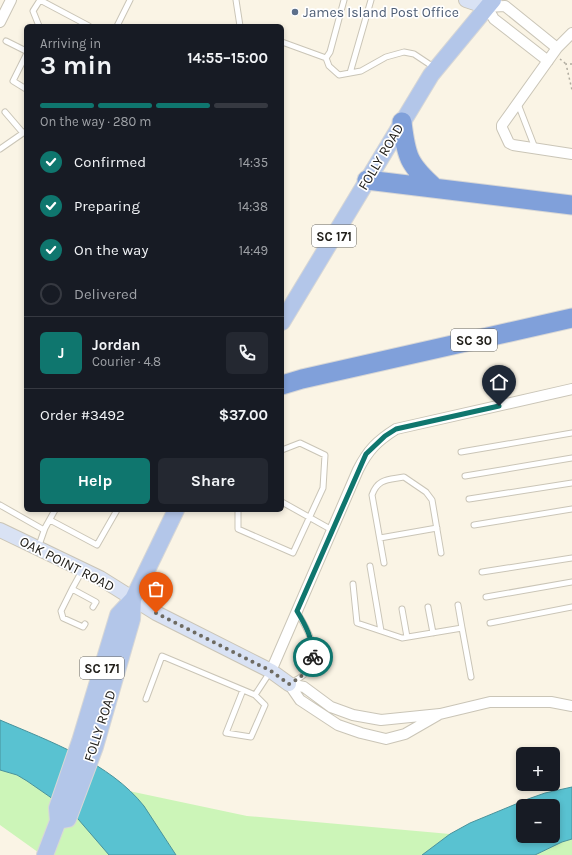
<!DOCTYPE html>
<html lang="en">
<head>
<meta charset="utf-8">
<style>
  :root { --surface:#171b24; --page:#242831; --text:#f1f3f6; --muted:#9ea1a6; --line:#363941; --accent:#0f766e }
  body { margin:0; font-family:Karla,sans-serif; background:var(--page); color:var(--text); height:100vh; display:flex; flex-direction:column; font-size:15px; white-space:nowrap }
  * { box-sizing:border-box; margin:0 }
  p { font-size:13px; color:var(--muted) }
  .icon { flex:none; width:22px; height:22px; fill:none; stroke:currentColor; stroke-width:2; stroke-linecap:round; stroke-linejoin:round }
  .map { position:relative; flex:1; overflow:hidden }
  .details { position:absolute; left:24px; top:24px; width:260px; height:488px; display:flex; flex-direction:column; background:var(--surface); border-radius:6px; box-shadow:0 2px 6px #0003 }
  .details>* { flex:none }
  .fabs { position:absolute; left:516px; top:747px; display:grid; gap:8px }
  .fabs a { display:grid; place-items:center; width:44px; height:44px; border-radius:6px; background:var(--surface); box-shadow:0 2px 6px #0003; font-size:20px }
  .pin { position:absolute; display:grid; place-items:center; width:34px; height:34px; color:#fff; margin:-41px -17px; border-radius:50% 50% 50% 0; rotate:-45deg; box-shadow:0 0 4px #0007 }
  .pin .icon { rotate:45deg }
  .courier { position:absolute; display:grid; place-items:center; width:40px; height:40px; margin:-20px; border:3px solid #0f766e; border-radius:50%; background:#fff; color:#222; box-shadow:0 1px 5px #0007 }
  .head em { font-style:normal; font-weight:700 }
  .head div { display:flex; flex-direction:column-reverse }
  .head { display:flex; align-items:center; justify-content:space-between; height:68px; padding:0 16px }
  h1 { font-size:26px; font-weight:700; line-height:30px }
  .bar { display:grid; grid-template-columns:repeat(4,1fr); gap:6px 4px; align-content:center; height:48px; padding:0 16px }
  .bar i { height:5px; border-radius:3px; background:var(--line) }
  .bar .current { background:var(--accent) }
  .bar p { grid-column:span 4 }
  .line { display:flex; align-items:center; gap:10px; padding:0 16px; border-top:1px solid var(--line) }
  .line div { flex:1 }
  .round { display:grid; place-items:center; flex:none; width:42px; height:42px; border-radius:6px; background:var(--page) }
  ol { padding:0 16px; list-style:none }
  li { display:flex; align-items:center; gap:12px; height:44px }
  li p { margin-inline-start:auto }
  li .icon { padding:4px; border-radius:50%; background:var(--accent); color:#fff; stroke-width:4 }
  li:last-child { color:var(--muted) }
  li i { width:22px; height:22px; border:2px solid var(--line); border-radius:50% }
  .cta { display:flex; gap:8px; margin-top:auto; padding:8px 16px }
  .cta a { flex:1; height:46px; border-radius:6px; background:var(--accent); color:#fff; font-size:16px; font-weight:700; line-height:46px; text-align:center }
  .cta a+a { background:var(--page); color:var(--text) }
  .map>svg:first-child { display:block }
  .green { fill:#ccf5b8 }
  .water { fill:#59c2d1; stroke:#49929b; fill-rule:evenodd }
  .lines { fill:none; stroke-linecap:round; stroke-linejoin:round }
  .lane-casing { stroke:#cac5b7; stroke-width:7 }
  .street-casing { stroke:#cac5b7; stroke-width:12 }
  .secondary-casing { stroke:#cac5b7; stroke-width:16 }
  .primary-casing { stroke:#d7d7d6; stroke-width:18 }
  .highway-casing { stroke:#d7d7d6; stroke-width:21 }
  .path { stroke:#b0aca0; stroke-width:1.5; stroke-dasharray:2 3; stroke-linecap:butt }
  .lane { stroke:#fff; stroke-width:5 }
  .street { stroke:#fff; stroke-width:10 }
  .secondary { stroke:#d9e2f4; stroke-width:14 }
  .primary { stroke:#b3c6e9; stroke-width:16 }
  .highway { stroke:#80a0da; stroke-width:19 }
  .done { stroke:#6e6b62; stroke-width:4; stroke-dasharray:0 7.2 }
  .route { stroke:#0f766e; stroke-width:5 }
  .service-dot { fill:#5c6f8a; stroke:#fff; stroke-width:1.5 }
  .labels { text-anchor:middle; dominant-baseline:central; stroke-width:3.5; stroke-linejoin:round; paint-order:stroke }
  .shield { fill:#fff; stroke:#656460; stroke-width:1 }
  .shield-label { font-size:13px; font-weight:bold; fill:#23211c }
  .service-label { font-size:14px; fill:#4e5e75; stroke:#fff; text-anchor:start }
  .street-label { font-size:14px; fill:#23211c; stroke:#fff }
</style>
</head>
<body>
<div class="map">
<svg width="572" height="855" viewBox="0 0 572 855">
  <rect width="100%" height="100%" fill="#faf4e5"/>
  <path class="green" d="M 0,770 L 17,775 L 27,781 L 66,808 L 87,828 L 109,855 L 42,855 L 0,825 Z
    M 129,791 L 247,816 L 450,834 L 422,855 L 176,855 L 143,806 Z
    M 572,839 L 572,855 L 535,855 L 562,842 Z"/>
  <path class="water" d="M 0,720 C 49,741 110,763 144,806 C 155,822 165,839 176,855 L 109,855 L 78,819 L 66,808 L 27,781 L 17,775 L 0,770 Z
    M 572,787 L 572,839 L 562,842 L 535,855 L 422,855 L 450,834 L 470,823 L 528,799 L 545,793 ZM 523,806 L 553,806 L 553,836 L 523,836 Z"/>
  <g class="lines">
    <defs>
      <path id="lane" d="M 236,0 L 240,26
        M 344,0 L 330,52 L 326,58 L 329,66 L 339,75 L 361,71 L 386,57 L 404,52 L 414,54 L 435,68
        M 39,26 L 33,11 L 40,0 L 89,26
        M 117,26 L 130,0
        M 6,41 L 26,51
        M 282,42 L 326,58
        M 26,55 L 13,81 L 26,89
        M 350,73 L 371,0
        M 518,104 L 535,148
        M 5,112 L 23,133
        M 0,149 L 26,131
        M 461,452 L 572,433
        M 465,476 L 572,458
        M 469,499 L 572,483
        M 282,502 L 332,530
        M 0,505 L 44,530
        M 238,510 L 238,529 L 293,553 L 323,488 L 325,455 L 300,443 L 282,450
        M 50,520 L 97,545 L 117,510
        M 474,525 L 572,509
        M 380,538 L 437,528
        M 38,548 L 45,528 L 55,510
        M 384,563 L 372,495 C 378,478 389,480 404,477 L 426,492 L 432,500 L 441,553
        M 370,566 L 381,631 L 402,638 L 462,628 L 471,677
        M 482,572 L 572,558
        M 353,584 L 357,623 L 381,631
        M 72,589 L 82,571
        M 486,597 L 572,582
        M 458,605 L 462,628
        M 428,607 L 433,633
        M 402,609 L 407,637
        M 490,623 L 572,607
        M 85,624 L 83,627 L 63,618 L 61,611 L 72,589 L 96,602 L 93,607
        M 290,683 C 296,680 304,677 308,670 C 321,652 307,628 297,612
        M 243,690 L 226,733 L 251,737 L 265,705 L 255,695
        M 146,699 L 162,656 L 255,695 L 270,672"/>
      <path id="street" d="M 0,22 L 11,0
        M 572,33 L 557,48 L 502,125 L 502,128 L 509,143 L 513,145 L 572,154
        M 548,61 L 494,19 L 487,7 L 505,6 L 557,48
        M 271,671 L 358,470 C 368,450 377,441 396,429 L 572,389
        M 289,684 L 304,687 L 331,707 L 353,715 L 381,720 L 440,714 L 490,702 L 551,702 L 572,706
        M 289,684 L 300,700 L 338,725 L 361,733 L 386,739 L 405,734 L 438,715"/>
      <path id="secondary" d="M 466,0 L 487,7
        M 0,530 L 100,578 L 156,613 L 271,671 L 289,684"/>
      <path id="primary" d="M 282,322 L 431,75 L 493,0
        M 58,821 L 68,819 L 95,747 L 132,619 L 133,599
        M 45,855 L 58,821 L 57,808 L 80,741 L 118,615 L 133,599 L 176,510"/>
      <path id="highway" d="M 402,122 C 406,157 409,165 435,188
        M 367,180 L 572,205
        M 282,385 L 302,379 L 572,318"/>
    </defs>
    <use href="#lane" class="lane-casing"/>
    <use href="#street" class="street-casing"/>
    <use href="#secondary" class="secondary-casing"/>
    <use href="#primary" class="primary-casing"/>
    <use href="#highway" class="highway-casing"/>
    <path class="path" d="M 560,59 L 566,64
      M 572,64 L 566,64 L 572,90"/>
    <use href="#lane" class="lane"/>
    <use href="#street" class="street"/>
    <use href="#secondary" class="secondary"/>
    <use href="#primary" class="primary"/>
    <use href="#highway" class="highway"/>
  </g>
  <g class="lines">
    <path class="done" d="M 156,613 L 271,671 L 289,684 C 301,677 311,671 313,657"/>
    <path class="route" d="M 313,657 C 313,639 306,626 297,611 L 366,454 L 385,436 L 396,429 L 499,406"/>
  </g>
  <circle class="service-dot" cx="295" cy="12" r="4"/>
  <g class="labels">
    <g class="shield">
      <rect x="312" y="225" width="44" height="22" rx="3"/>
      <rect x="451" y="329" width="46" height="22" rx="3"/>
      <rect x="80" y="657" width="44" height="22" rx="3"/>
    </g>
    <g class="shield-label">
      <text x="334" y="236">SC 171</text>
      <text x="474" y="340">SC 30</text>
      <text x="102" y="668">SC 171</text>
    </g>
    <g class="service-label">
      <text x="303" y="12">James Island Post Office</text>
    </g>
    <g class="street-label">
      <text transform="translate(381 157) rotate(-59)">FOLLY ROAD</text>
      <text transform="translate(67 564) rotate(27)">OAK POINT ROAD</text>
      <text transform="translate(100 726) rotate(-72)">FOLLY ROAD</text>
    </g>
  </g>
</svg>
<div class="fabs">
<a>+</a>
<a>−</a>
</div>
<div class="pin" style="left:156px;top:613px;background:#ea580c"><svg class="icon" aria-label="bag" viewBox="0 0 24 24"><path d="M5 8h14l-1 12H6zM9 8a3 3 0 0 1 6 0"/></svg></div>
<div class="pin" style="left:499px;top:406px;background:#1f2937"><svg class="icon" aria-label="home" viewBox="0 0 24 24"><path d="M3 11l9-7 9 7M6 9v11h12V9"/></svg></div>
<div class="courier" style="left:313px;top:657px"><svg class="icon" aria-label="bike" viewBox="0 0 24 24"><circle cx="6" cy="16" r="4"/><circle cx="18" cy="16" r="4"/><path d="M6 16l4-8h5l3 8M10 8l3 8H6M13 5h3"/></svg></div>
<section class="details">
<div class="head"><div><h1>3 min</h1><p>Arriving in</p></div><em>14:55–15:00</em></div>
<div class="bar"><i class="current"></i><i class="current"></i><i class="current"></i><i></i><p>On the way · 280 m</p></div>
<ol>
<li><svg class="icon" aria-label="check" viewBox="0 0 24 24"><path d="M5 12l5 5 9-10"/></svg>Confirmed<p>14:35</p></li>
<li><svg class="icon" aria-label="check" viewBox="0 0 24 24"><path d="M5 12l5 5 9-10"/></svg>Preparing<p>14:38</p></li>
<li><svg class="icon" aria-label="check" viewBox="0 0 24 24"><path d="M5 12l5 5 9-10"/></svg>On the way<p>14:49</p></li>
<li><i></i>Delivered</li>
</ol>
<div class="line" style="height:72px"><b class="round" style="background:var(--accent);color:#fff">J</b><div><b>Jordan</b><p>Courier · 4.8</p></div><a class="round"><svg class="icon" aria-label="phone" viewBox="0 0 24 24"><path d="M5 4h4l2 5-3 2q2 4 5 5l2-3 5 2v4C11 20 4 13 5 4z"/></svg></a></div>
<div class="line" style="height:52px"><div>Order #3492</div><b>$37.00</b></div>
<div class="cta"><a>Help</a><a>Share</a></div>
</section>
</div>
</body>
</html>
